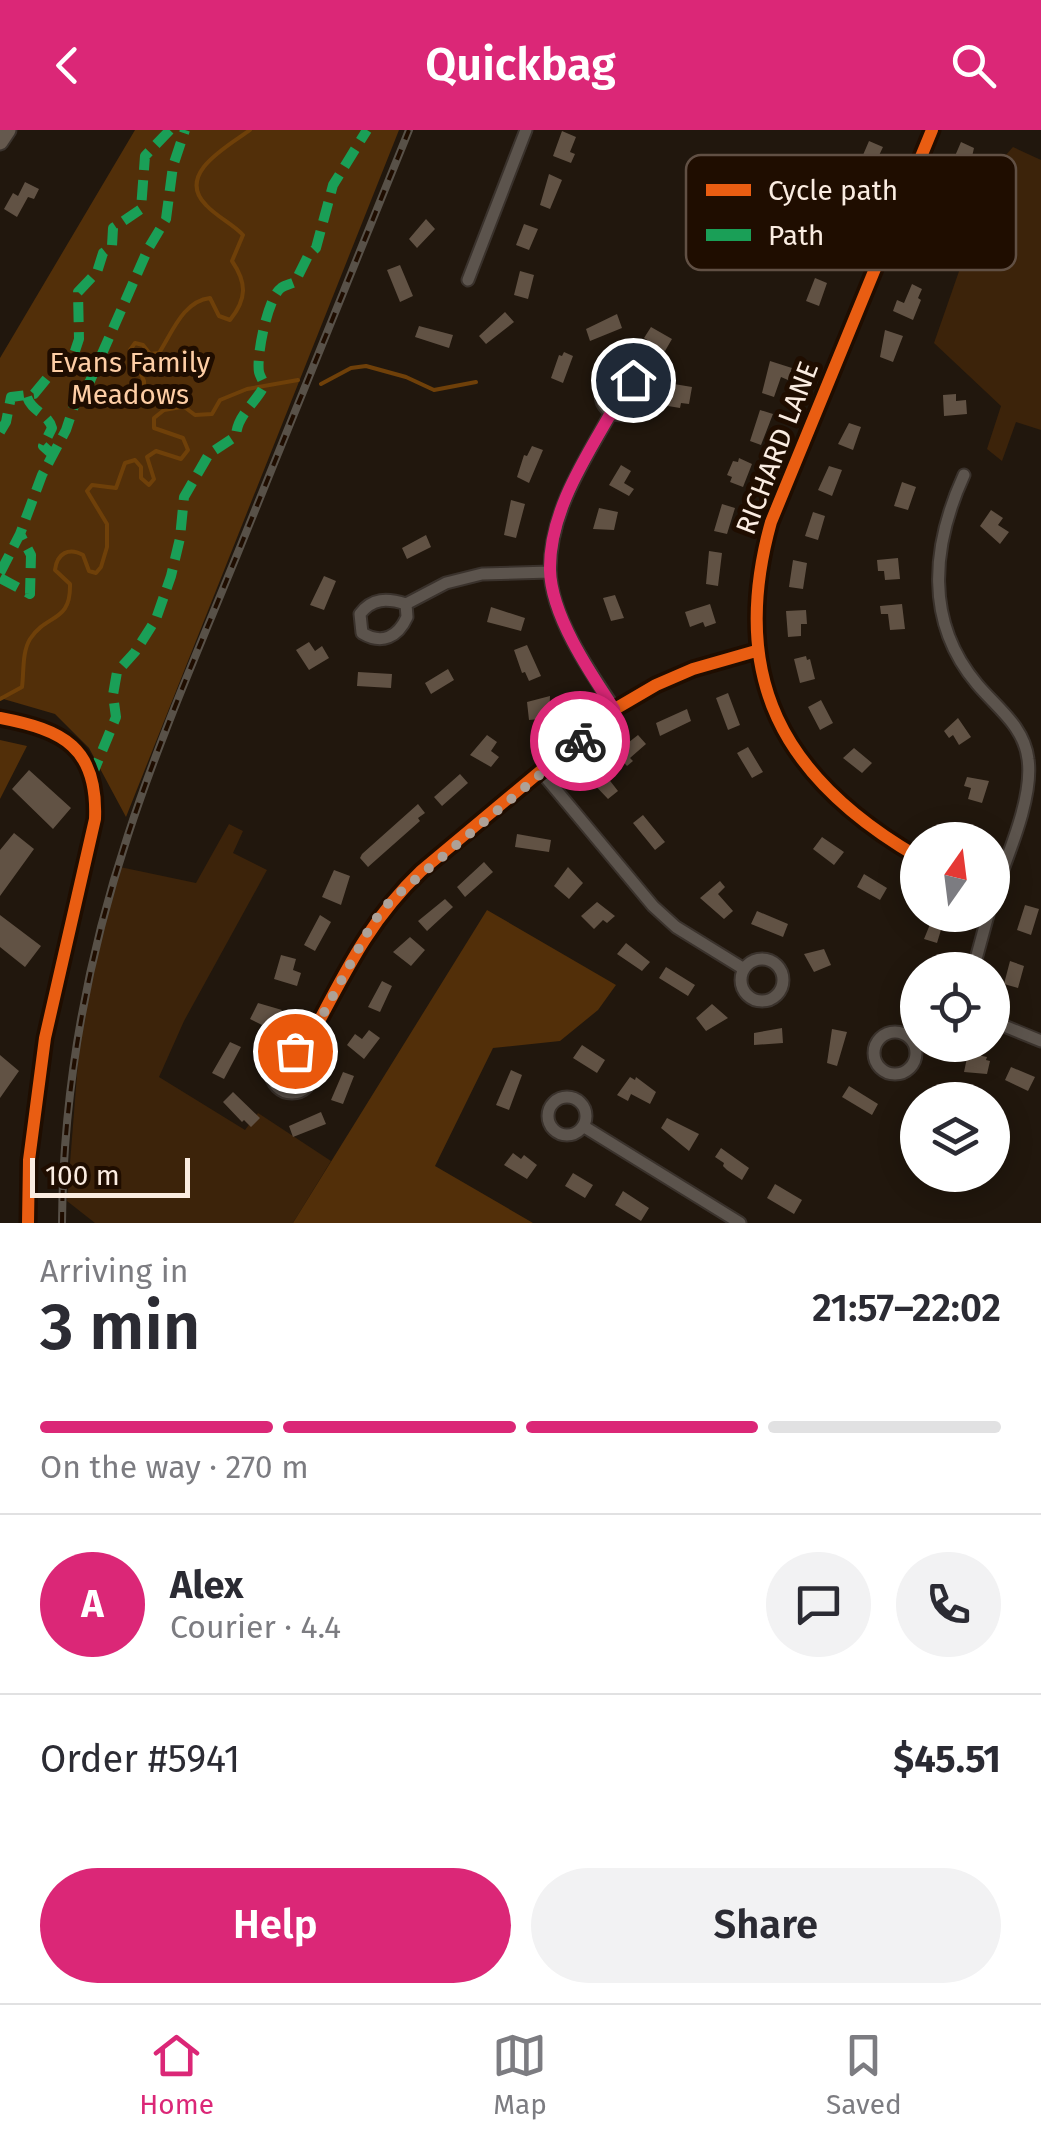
<!DOCTYPE html>
<html lang="en">
<head>
<meta charset="utf-8">
<style>
  :root { --surface:#fff; --page:#f2f2f3; --text:#2b2b33; --muted:#7c7c81; --line:#e1e1e2; --accent:#db2777 }
  body { margin:0; font-family:"Fira Sans",sans-serif; background:var(--page); color:var(--text); height:100vh; display:flex; flex-direction:column; font-size:38px; white-space:nowrap }
  * { box-sizing:border-box; margin:0 }
  p { font-size:32px; color:var(--muted) }
  .icon { flex:none; width:55px; height:55px; fill:none; stroke:currentColor; stroke-width:2; stroke-linecap:round; stroke-linejoin:round }
  .map { position:relative; height:1093px; overflow:hidden }
  .details { display:flex; flex-direction:column; background:var(--surface); flex:1 }
  .details>* { flex:none }
  .needle { width:65px; rotate:14deg }
  .buttons { position:absolute; left:900px; top:692px; display:grid; gap:20px }
  .buttons a { display:grid; place-items:center; width:110px; height:110px; border-radius:50%; background:var(--surface); box-shadow:0 5px 25px #0003; font-size:50px }
  .scale { position:absolute; left:30px; bottom:25px; width:160px; box-sizing:border-box; padding-left:10px; border:5px solid #faece1; border-top:0; font-size:28px; line-height:35px; white-space:nowrap; color:#faece1; -webkit-text-stroke:8px #1f0d00; paint-order:stroke }
  .pin { position:absolute; display:grid; place-items:center; width:85px; height:85px; color:#fff; margin:-42px; border:5px solid #fff; border-radius:50%; box-shadow:0 2px 10px #0007 }
  .courier { position:absolute; display:grid; place-items:center; width:100px; height:100px; margin:-50px; border:8px solid #db2777; border-radius:50%; background:#fff; color:#222; box-shadow:0 2px 12px #0007 }
  .summary em { font-style:normal; font-weight:600 }
  .summary div { display:flex; flex-direction:column-reverse }
  .summary { display:flex; align-items:center; justify-content:space-between; height:170px; padding:0 40px }
  h1 { font-size:65px; font-weight:600; line-height:75px }
  .bar { display:grid; grid-template-columns:repeat(4,1fr); gap:15px 10px; align-content:center; height:120px; padding:0 40px }
  .bar i { height:12px; border-radius:8px; background:var(--line) }
  .bar .selected { background:var(--accent) }
  .bar p { grid-column:span 4 }
  .line { display:flex; align-items:center; gap:25px; padding:0 40px; border-top:2px solid var(--line) }
  .line div { flex:1 }
  .round { display:grid; place-items:center; flex:none; width:105px; height:105px; border-radius:52px; background:var(--page) }
  .button { display:flex; gap:20px; margin-top:auto; padding:20px 40px }
  .button a { flex:1; height:115px; border-radius:60px; background:var(--accent); color:#fff; font-size:40px; font-weight:600; line-height:115px; text-align:center }
  .button a+a { background:var(--page); color:var(--text) }
  header { display:flex; justify-content:space-between; align-items:center; height:130px; padding:0 40px; background:var(--accent); color:#fff; font-size:45px; font-weight:600 }
  .tab-bar { display:flex; justify-content:space-around; align-items:center; height:140px; border-top:2px solid var(--line); background:var(--surface); font-size:28px; color:var(--muted) }
  .tab-bar a { display:grid; justify-items:center; gap:5px }
  .tab-bar .selected { color:var(--accent) }
  .map>svg:first-child { display:block }
  .green { fill:#3c230a }
  .forest { fill:#522f09 }
  .lines { fill:none; stroke-linecap:round; stroke-linejoin:round }
  .stream { stroke:#6f4009; stroke-width:4 }
  .building { fill:#615244 }
  .street-casing { stroke:#3a322c; stroke-width:15 }
  .secondary-casing { stroke:#3a322c; stroke-width:19 }
  .street { stroke:#5c544d; stroke-width:11 }
  .secondary { stroke:#65594e; stroke-width:15 }
  .rail-casing { stroke:#585148; stroke-width:8 }
  .rail { stroke:#1f0d00; stroke-width:4; stroke-dasharray:11; stroke-linecap:butt }
  .quiet { stroke:#1a9f57; stroke-width:10; stroke-dasharray:20 10; stroke-linecap:butt }
  .cycleway-casing { stroke:#1f0d00; stroke-width:19 }
  .cycleway { stroke:#e95d12; stroke-width:12 }
  .done { stroke:#aea197; stroke-width:10; stroke-dasharray:0 18 }
  .route { stroke:#db2777; stroke-width:12 }
  .labels { text-anchor:middle; dominant-baseline:central; stroke-width:10; stroke-linejoin:round; paint-order:stroke }
  .park-label { font-size:28px; fill:#fecea5; stroke:#1f0d00 }
  .street-label { font-size:28px; fill:#faece1; stroke:#1f0d00 }
  .key { fill:#1f0d00; stroke:#615044; stroke-width:2.5 }
  .key-label { font-size:28px; fill:#faece1 }
</style>
</head>
<body>
<header><svg class="icon" aria-label="back" viewBox="0 0 24 24"><path d="M15 5l-7 7 7 7"/></svg>Quickbag<svg class="icon" aria-label="search" viewBox="0 0 24 24"><circle cx="10" cy="10" r="6"/><path d="M15 15l6 6"/></svg></header>
<div class="map">
<svg width="1041" height="1093" viewBox="0 0 1041 1093">
  <rect width="100%" height="100%" fill="#21170d"/>
  <path class="green" d="M 1013,17 L 1041,30 L 1041,300 L 1016,292 L 1002,331 L 987,319 L 1001,276 L 934,213 L 972,104 L 977,57 Z
    M 229,694 L 243,701 L 233,723 L 267,740 L 184,891 L 159,947 L 245,1000 L 258,983 L 331,1031 L 293,1093 L 95,1093 L 67,1071 L 81,894 L 99,807 L 120,737 L 196,753 Z"/>
  <path class="forest" d="M 135,0 L 399,0 L 126,687 L 89,618 L 55,584 L 0,568 L 0,228 Z
    M 0,610 L 27,616 L 0,669 Z
    M 487,780 L 616,855 L 598,880 L 560,911 L 493,918 L 435,1036 L 533,1093 L 293,1093 Z"/>
  <g class="lines">
    <path class="stream" d="M 321,254 L 351,238 L 366,236 L 406,247 L 434,260 L 476,252
      M 183,276 L 195,285 L 212,284 L 220,270 L 247,259 L 298,250
      M 0,569 L 22,557 C 24,542 22,522 30,509 C 47,483 71,493 70,454 L 55,440 C 57,423 69,417 83,425 L 89,441 L 96,443 L 101,437 L 107,417 L 107,394 L 87,361 L 92,355 L 116,358 L 125,333 L 135,330 L 141,337 L 141,348 L 149,355 L 154,349 L 147,327 L 156,321 L 181,329 L 188,320 L 183,308 L 154,298 L 154,288 L 164,280 L 181,277 L 185,269 L 178,259 L 157,259 L 144,263 L 144,251 L 130,220 L 135,213 L 143,215 L 150,224 L 159,223 C 172,203 183,171 210,168 L 219,186 L 230,190 C 247,169 247,153 232,131 L 243,105 C 233,94 217,87 206,75 C 175,44 228,16 250,0"/>
  </g>
  <path class="building" d="M 562,1 L 576,7 L 570,22 L 575,24 L 571,33 L 553,26 Z
    M 869,11 L 883,17 L 873,38 L 860,32 Z
    M 961,12 L 974,18 L 969,40 L 952,33 Z
    M 549,44 L 562,50 L 550,79 L 540,75 Z
    M 25,52 L 39,59 L 34,69 L 28,67 L 17,87 L 4,79 L 13,63 L 18,66 Z
    M 426,89 L 435,99 L 417,118 L 409,109 Z
    M 524,94 L 538,99 L 529,120 L 516,115 Z
    M 400,135 L 413,166 L 400,172 L 387,140 Z
    M 520,141 L 534,145 L 528,169 L 514,165 Z
    M 815,148 L 827,153 L 819,176 L 806,171 Z
    M 912,154 L 922,159 L 918,168 L 921,170 L 913,190 L 893,181 L 897,170 L 904,173 Z
    M 505,182 L 514,192 L 486,214 L 479,206 Z
    M 617,184 L 622,198 L 590,211 L 586,199 Z
    M 419,196 L 453,205 L 449,218 L 415,207 Z
    M 651,197 L 672,209 L 665,221 L 644,208 Z
    M 885,200 L 903,206 L 893,232 L 880,227 Z
    M 564,222 L 573,226 L 563,253 L 551,248 L 559,225 L 562,226 Z
    M 770,231 L 792,238 L 788,250 L 781,247 L 774,267 L 762,263 Z
    M 674,254 L 692,257 L 689,274 L 681,273 L 680,278 L 668,276 Z
    M 956,264 L 956,271 L 966,270 L 967,284 L 944,286 L 943,265 Z
    M 760,280 L 773,284 L 761,315 L 750,311 Z
    M 849,293 L 861,297 L 853,320 L 838,314 Z
    M 532,316 L 543,320 L 529,353 L 517,347 L 524,325 L 527,326 Z
    M 739,328 L 752,334 L 743,357 L 730,352 L 732,347 L 727,345 L 733,331 L 738,332 Z
    M 621,335 L 631,341 L 624,353 L 634,359 L 629,366 L 609,355 Z
    M 829,336 L 842,340 L 832,366 L 818,360 Z
    M 902,352 L 916,357 L 908,380 L 894,376 Z
    M 511,370 L 525,374 L 516,408 L 504,405 Z
    M 722,374 L 735,378 L 727,404 L 714,401 Z
    M 599,378 L 618,382 L 614,400 L 593,399 Z
    M 991,380 L 1003,388 L 998,395 L 1009,402 L 1000,414 L 980,396 Z
    M 813,382 L 825,386 L 818,410 L 805,406 Z
    M 426,405 L 431,417 L 407,429 L 402,418 Z
    M 709,421 L 722,423 L 718,456 L 706,454 Z
    M 898,428 L 900,449 L 885,450 L 884,441 L 878,441 L 877,430 Z
    M 793,430 L 807,433 L 803,459 L 789,457 Z
    M 324,446 L 336,451 L 324,480 L 310,475 Z
    M 615,465 L 624,488 L 611,491 L 603,468 Z
    M 710,474 L 716,493 L 705,497 L 703,492 L 690,497 L 685,482 Z
    M 902,474 L 905,499 L 890,500 L 888,484 L 881,484 L 880,476 Z
    M 491,477 L 525,488 L 521,501 L 487,492 Z
    M 806,480 L 807,494 L 801,494 L 801,506 L 788,507 L 786,481 Z
    M 309,512 L 315,521 L 322,516 L 329,528 L 309,540 L 296,520 Z
    M 527,515 L 541,546 L 529,551 L 525,542 L 522,543 L 514,520 Z
    M 806,526 L 807,530 L 810,529 L 815,549 L 800,553 L 794,529 Z
    M 448,539 L 454,550 L 431,564 L 425,553 Z
    M 358,542 L 392,544 L 391,558 L 357,556 Z
    M 728,563 L 740,595 L 728,600 L 716,568 Z
    M 550,566 L 549,588 L 529,590 L 527,572 Z
    M 821,570 L 833,593 L 820,600 L 808,577 Z
    M 687,579 L 691,591 L 660,606 L 656,593 Z
    M 958,588 L 971,607 L 959,615 L 953,605 L 949,608 L 944,601 Z
    M 487,605 L 497,612 L 491,621 L 499,627 L 491,637 L 470,625 Z
    M 638,605 L 646,614 L 630,628 L 633,631 L 627,636 L 615,623 Z
    M 748,617 L 763,642 L 752,648 L 737,623 Z
    M 854,618 L 872,633 L 862,643 L 843,628 Z
    M 600,638 L 618,661 L 608,669 L 588,648 Z
    M 29,640 L 71,678 L 53,699 L 12,659 Z
    M 460,644 L 468,653 L 442,676 L 434,667 Z
    M 967,647 L 989,651 L 982,673 L 968,669 L 971,658 L 964,656 Z
    M 418,674 L 425,683 L 418,688 L 420,691 L 368,737 L 360,728 L 362,724 Z
    M 643,685 L 665,712 L 655,720 L 633,693 Z
    M 14,703 L 34,719 L 0,766 L 0,720 Z
    M 517,704 L 551,710 L 549,722 L 515,717 Z
    M 822,707 L 844,722 L 834,735 L 813,719 Z
    M 484,732 L 493,742 L 465,767 L 457,757 Z
    M 568,737 L 583,753 L 569,769 L 554,756 Z
    M 334,740 L 350,746 L 341,775 L 322,767 Z
    M 864,744 L 887,758 L 880,770 L 857,757 Z
    M 720,751 L 725,757 L 718,764 L 733,781 L 724,789 L 700,768 Z
    M 445,769 L 453,777 L 427,801 L 418,791 Z
    M 597,772 L 615,786 L 607,793 L 603,790 L 594,799 L 581,786 Z
    M 1025,775 L 1039,779 L 1031,805 L 1017,800 Z
    M 757,781 L 788,794 L 783,807 L 751,794 Z
    M 0,785 L 41,816 L 25,837 L 0,817 Z
    M 320,785 L 331,792 L 315,821 L 304,815 Z
    M 933,787 L 944,790 L 937,813 L 924,809 Z
    M 410,807 L 425,820 L 411,836 L 393,822 Z
    M 626,813 L 650,832 L 642,841 L 617,824 Z
    M 824,819 L 831,835 L 814,842 L 804,824 Z
    M 281,825 L 296,829 L 293,840 L 301,843 L 297,856 L 274,849 Z
    M 1010,831 L 1024,836 L 1018,858 L 1004,854 Z
    M 666,837 L 695,855 L 688,866 L 659,848 Z
    M 382,851 L 392,856 L 380,882 L 368,877 Z
    M 258,873 L 282,880 L 268,898 L 250,889 Z
    M 712,874 L 728,888 L 706,901 L 696,888 Z
    M 782,898 L 783,913 L 754,915 L 754,903 Z
    M 832,899 L 847,902 L 837,936 L 827,933 Z
    M 369,900 L 380,908 L 364,929 L 347,915 L 355,904 L 362,909 Z
    M 230,912 L 241,917 L 224,949 L 212,943 Z
    M 582,915 L 605,930 L 597,943 L 573,928 Z
    M 968,923 L 987,927 L 986,930 L 990,931 L 987,944 L 964,942 Z
    M 0,925 L 19,941 L 0,968 Z
    M 1011,937 L 1035,947 L 1028,961 L 1005,950 Z
    M 511,940 L 522,945 L 509,980 L 496,975 Z
    M 343,942 L 354,946 L 343,974 L 331,970 Z
    M 630,947 L 635,950 L 636,947 L 656,962 L 650,974 L 631,964 L 628,971 L 617,965 Z
    M 849,956 L 878,974 L 872,985 L 842,967 Z
    M 233,962 L 260,988 L 251,997 L 244,990 L 242,992 L 223,972 Z
    M 321,982 L 326,994 L 293,1007 L 289,996 Z
    M 667,988 L 699,1004 L 689,1021 L 661,998 Z
    M 721,1018 L 749,1038 L 742,1050 L 727,1040 L 723,1036 L 724,1033 L 715,1027 Z
    M 513,1023 L 521,1029 L 524,1025 L 537,1035 L 527,1049 L 504,1035 Z
    M 573,1043 L 593,1055 L 585,1068 L 565,1056 Z
    M 775,1054 L 802,1070 L 794,1084 L 767,1068 Z
    M 623,1061 L 649,1078 L 641,1091 L 615,1075 Z"/>
  <g class="lines">
    <defs>
      <path id="street" d="M 468,150 L 526,0
        M601 265a20 20 0 1 1 40 0a20 20 0 1 1-40 0Z
        M 611,283 C 584,331 550,382 550,440 C 551,486 590,542 615,579
        M 964,345 C 932,415 924,491 977,554 C 997,578 1024,596 1028,629 C 1034,669 1005,731 992,769
        M 406,474 L 407,487 C 398,507 382,515 362,503 L 360,484 C 372,468 387,468 406,474 L 446,453 L 482,444 L 550,442
        M 0,588 C 63,600 98,617 95,689 L 45,908 L 29,1030 L 28,1093
        M 542,643 L 653,776 L 676,797 L 744,839
        M 918,727 C 782,648 728,547 771,392 L 932,0
        M741 850a21 21 0 1 1 42 0a21 21 0 1 1-42 0Z
        M 973,840 L 988,785
        M 992,891 L 1041,911
        M874 923a21 21 0 1 1 42 0a21 21 0 1 1-42 0Z
        M271 942a21 21 0 1 1 42 0a21 21 0 1 1-42 0Z
        M 302,923 C 339,856 364,795 421,741 L 615,579 L 656,555 L 693,539 L 756,521
        M548 986a19 19 0 1 1 38 0a19 19 0 1 1-38 0Z
        M 583,996 L 740,1093"/>
      <path id="secondary" d="M 0,12 L 8,0"/>
    </defs>
    <use href="#street" class="street-casing"/>
    <use href="#secondary" class="secondary-casing"/>
    <use href="#street" class="street"/>
    <use href="#secondary" class="secondary"/>
    <defs>
      <path id="rail" d="M 62,1093 C 63,962 87,829 128,705 C 160,607 202,511 241,415 C 297,277 353,138 409,0"/>
    </defs>
    <use href="#rail" class="rail-casing"/>
    <use href="#rail" class="rail"/>
    <path class="quiet" d="M 27,267 C 32,282 48,283 52,298 L 43,316 L 53,325
      M 0,302 L 6,292 L 11,267 L 34,264 L 57,236 L 74,224 L 79,209 L 78,162 L 97,142 L 103,123 L 112,116 L 113,98 L 141,79 L 145,26 L 170,0
      M 0,443 L 20,404 L 42,345 L 66,300 L 74,276 L 90,251 L 148,119 L 166,89 L 173,36 L 185,0
      M 0,448 L 30,464 L 31,425 L 20,404
      M 91,648 L 116,587 L 113,565 L 117,542 L 135,522 L 156,489 L 171,446 L 180,408 L 184,367 L 209,324 L 236,306 C 237,285 255,274 264,256 C 264,251 260,247 259,242 C 256,226 268,167 281,158 C 285,155 291,154 295,152 L 308,126 L 316,118 L 333,55 L 367,0"/>
    <defs>
      <path id="cycleway" d="M 0,588 C 63,600 98,617 95,689 L 45,908 L 29,1030 L 28,1093
        M 918,727 C 782,648 728,547 771,392 L 932,0
        M 302,923 C 339,856 364,795 421,741 L 615,579 L 656,555 L 693,539 L 756,521"/>
    </defs>
    <use href="#cycleway" class="cycleway-casing"/>
    <use href="#cycleway" class="cycleway"/>
  </g>
  <g class="lines">
    <path class="done" d="M 295,921 L 302,923 L 372,794 L 391,770 L 580,611"/>
    <path class="route" d="M 580,611 L 614,579 C 590,543 551,485 550,440 C 549,383 584,330 611,283 L 627,284 L 639,274 L 640,261 L 633,250"/>
  </g>
  <g class="labels">
    <g class="park-label">
      <text x="130" y="232">Evans Family<tspan x="130" dy="32">Meadows</tspan></text>
    </g>
    <g class="street-label">
      <text transform="translate(777 318) rotate(-69)">RICHARD LANE</text>
    </g>
  </g>
  <rect x="686" y="25" width="330" height="115" rx="15" class="key"/>
  <rect x="706" y="54" width="45" height="12" fill="#e95d12"/>
  <rect x="706" y="99" width="45" height="12" fill="#1a9f57"/>
  <g class="key-label">
    <text x="768" y="70">Cycle path</text>
    <text x="768" y="115">Path</text>
  </g>
</svg>
<div class="buttons">
<a><svg class="needle" viewBox="-14 -14 28 28"><path d="M0-13l5 13h-10z" fill="#e53935"/><path d="M0 13l5-13h-10z" fill="#7c7c81"/></svg></a>
<a><svg class="icon" aria-label="locate" viewBox="0 0 24 24"><circle cx="12" cy="12" r="6"/><path d="M12 2v4M12 18v4M2 12h4M18 12h4"/></svg></a>
<a><svg class="icon" aria-label="layers" viewBox="0 0 24 24"><path d="M12 4l9 5-9 5-9-5zM3 14l9 5 9-5"/></svg></a>
</div>
<div class="scale">100 m</div>
<div class="pin" style="left:295px;top:921px;background:#ea580c"><svg class="icon" aria-label="bag" viewBox="0 0 24 24"><path d="M5 8h14l-1 12H6zM9 8a3 3 0 0 1 6 0"/></svg></div>
<div class="pin" style="left:633px;top:250px;background:#1f2937"><svg class="icon" aria-label="home" viewBox="0 0 24 24"><path d="M3 11l9-7 9 7M6 9v11h12V9"/></svg></div>
<div class="courier" style="left:580px;top:611px"><svg class="icon" aria-label="bike" viewBox="0 0 24 24"><circle cx="6" cy="16" r="4"/><circle cx="18" cy="16" r="4"/><path d="M6 16l4-8h5l3 8M10 8l3 8H6M13 5h3"/></svg></div>
</div>
<section class="details">
<div class="summary"><div><h1>3 min</h1><p>Arriving in</p></div><em>21:57–22:02</em></div>
<div class="bar"><i class="selected"></i><i class="selected"></i><i class="selected"></i><i></i><p>On the way · 270 m</p></div>
<div class="line" style="height:180px"><b class="round" style="background:var(--accent);color:#fff">A</b><div><b>Alex</b><p>Courier · 4.4</p></div><a class="round"><svg class="icon" aria-label="chat" viewBox="0 0 24 24"><path d="M4 5h16v11H9l-5 4z"/></svg></a><a class="round"><svg class="icon" aria-label="phone" viewBox="0 0 24 24"><path d="M5 4h4l2 5-3 2q2 4 5 5l2-3 5 2v4C11 20 4 13 5 4z"/></svg></a></div>
<div class="line" style="height:130px"><div>Order #5941</div><b>$45.51</b></div>
<div class="button"><a>Help</a><a>Share</a></div>
</section>
<nav class="tab-bar">
<a class="selected"><svg class="icon" aria-label="home" viewBox="0 0 24 24"><path d="M3 11l9-7 9 7M6 9v11h12V9"/></svg>Home</a>
<a><svg class="icon" aria-label="map" viewBox="0 0 24 24"><path d="M3 6l6-2 6 2 6-2v14l-6 2-6-2-6 2zM9 4v14M15 6v14"/></svg>Map</a>
<a><svg class="icon" aria-label="saved" viewBox="0 0 24 24"><path d="M7 4h10v16l-5-4-5 4z"/></svg>Saved</a>
</nav>
</body>
</html>
